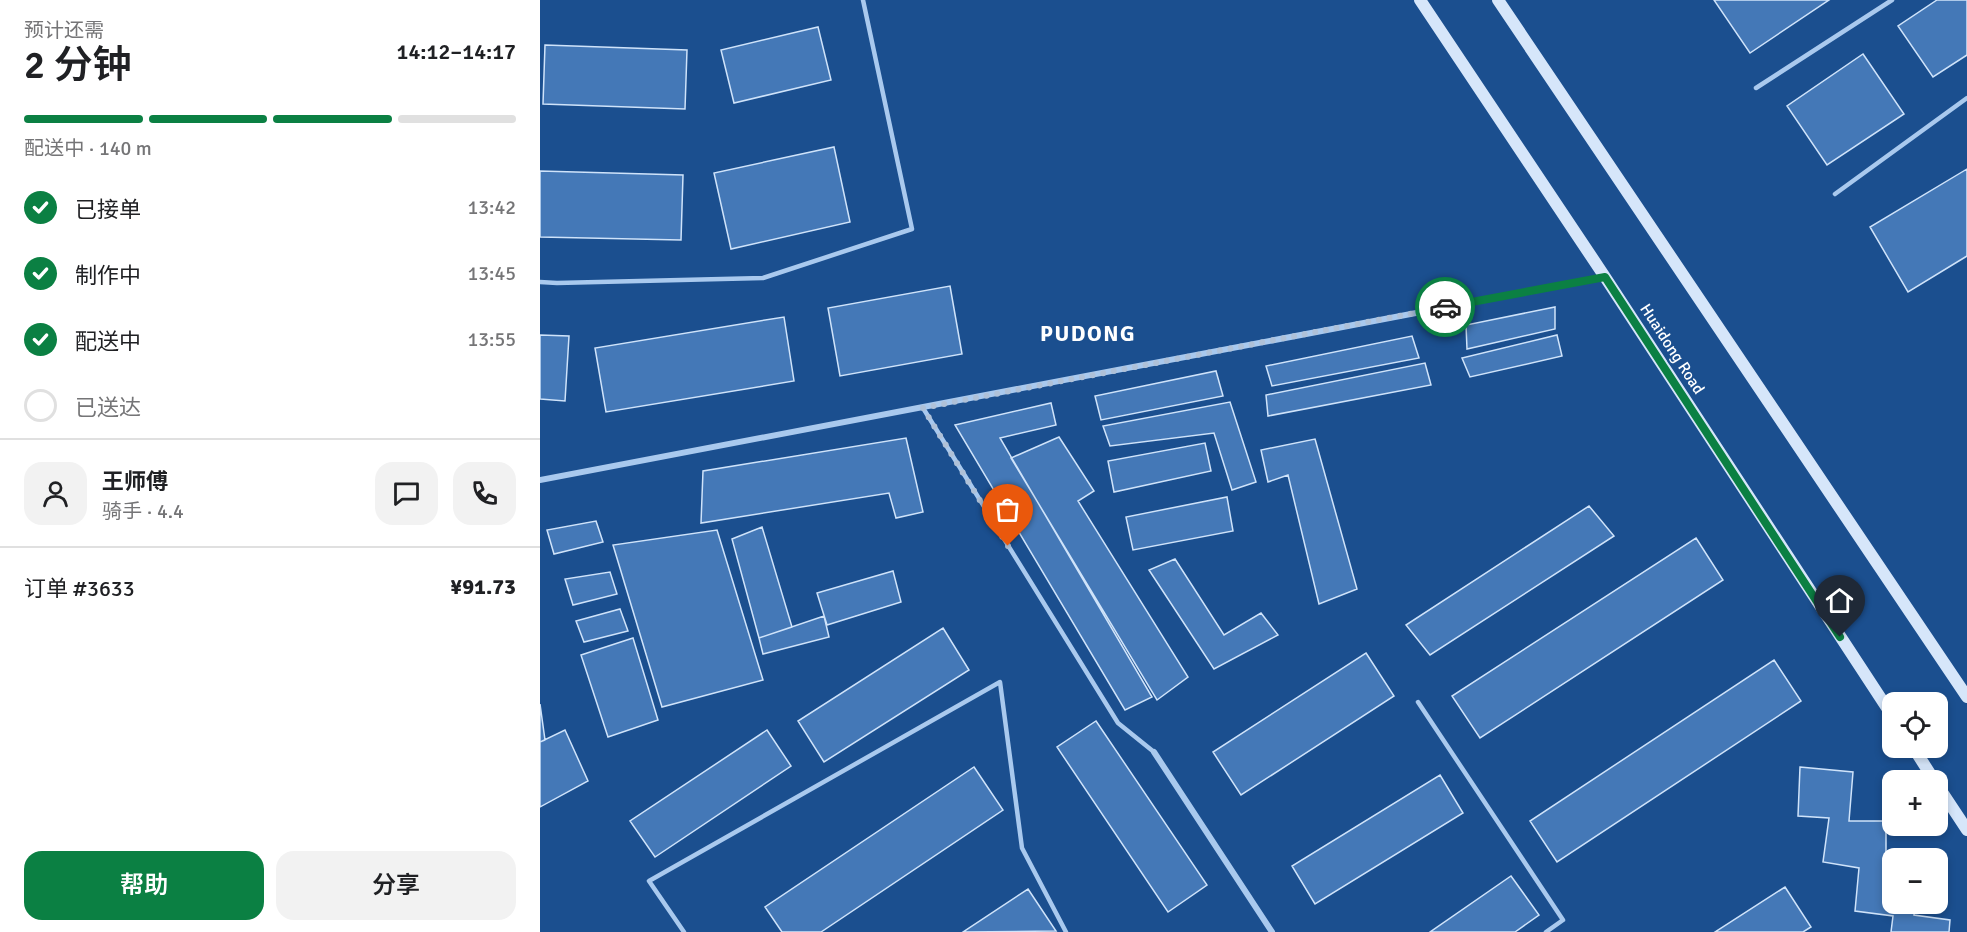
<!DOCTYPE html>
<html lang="zh">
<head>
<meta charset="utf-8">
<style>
  :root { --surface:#fff; --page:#f2f2f2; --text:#202124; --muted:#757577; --line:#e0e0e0; --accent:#0b8043 }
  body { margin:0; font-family:Signika,"Noto Sans SC",sans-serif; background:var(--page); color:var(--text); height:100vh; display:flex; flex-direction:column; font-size:22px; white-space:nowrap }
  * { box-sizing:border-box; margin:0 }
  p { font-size:20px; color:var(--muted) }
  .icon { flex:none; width:33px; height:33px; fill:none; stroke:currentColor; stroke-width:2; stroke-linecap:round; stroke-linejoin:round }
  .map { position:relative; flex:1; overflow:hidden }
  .sheet { display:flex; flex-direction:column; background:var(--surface); width:540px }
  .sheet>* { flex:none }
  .tools { position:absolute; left:1342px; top:692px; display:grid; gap:12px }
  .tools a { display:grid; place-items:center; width:66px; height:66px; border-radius:12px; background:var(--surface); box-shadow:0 3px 9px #0003; font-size:30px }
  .pin { position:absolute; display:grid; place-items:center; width:51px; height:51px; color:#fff; margin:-62px -26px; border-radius:50% 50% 50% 0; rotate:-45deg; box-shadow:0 0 6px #0007 }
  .pin .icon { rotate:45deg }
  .courier { position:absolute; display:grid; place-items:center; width:60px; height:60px; margin:-30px; border:4px solid #0b8043; border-radius:50%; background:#fff; color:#222; box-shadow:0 2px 8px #0007 }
  .headline em { font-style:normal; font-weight:600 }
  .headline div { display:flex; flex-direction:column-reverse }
  .headline { display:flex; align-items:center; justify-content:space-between; height:102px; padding:0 24px }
  h1 { font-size:39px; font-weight:600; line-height:45px }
  .bar { display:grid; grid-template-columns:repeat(4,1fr); gap:9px 6px; align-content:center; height:72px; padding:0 24px }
  .bar i { height:8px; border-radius:4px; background:var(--line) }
  .bar .current { background:var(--accent) }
  .bar p { grid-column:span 4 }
  .line { display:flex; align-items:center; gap:15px; padding:0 24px; border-top:2px solid var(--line) }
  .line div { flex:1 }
  .round { display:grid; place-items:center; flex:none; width:63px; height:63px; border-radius:18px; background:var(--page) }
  ol { padding:0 24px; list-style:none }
  li { display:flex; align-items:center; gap:18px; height:66px }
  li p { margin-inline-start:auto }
  li .icon { padding:6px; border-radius:50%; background:var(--accent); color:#fff; stroke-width:4 }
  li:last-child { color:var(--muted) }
  li i { width:33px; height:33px; border:3px solid var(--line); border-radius:50% }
  .cta { display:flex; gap:12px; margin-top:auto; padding:12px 24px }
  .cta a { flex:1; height:69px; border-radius:18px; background:var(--accent); color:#fff; font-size:24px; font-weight:600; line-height:69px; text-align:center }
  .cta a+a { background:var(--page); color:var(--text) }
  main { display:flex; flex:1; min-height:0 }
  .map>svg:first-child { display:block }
  .building { fill:#4478b7; stroke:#cfe3fa; stroke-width:1.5 }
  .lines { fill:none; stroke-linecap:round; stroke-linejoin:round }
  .lane { stroke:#a9c9ee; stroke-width:4.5 }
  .street { stroke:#a9c9ee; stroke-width:6 }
  .secondary { stroke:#d6e6fa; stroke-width:12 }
  .done { stroke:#afc1d8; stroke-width:6; stroke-dasharray:0 10.8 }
  .route { stroke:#0b8043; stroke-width:8 }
  .labels { text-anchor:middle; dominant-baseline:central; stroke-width:4.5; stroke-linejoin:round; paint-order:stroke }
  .street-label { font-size:16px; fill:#fff; stroke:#1b4f8f }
  .district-label { font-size:22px; font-weight:bold; letter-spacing:1.5px; fill:#fff; stroke:#1b4f8f }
</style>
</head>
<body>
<main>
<section class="sheet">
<div class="headline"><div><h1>2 分钟</h1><p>预计还需</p></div><em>14:12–14:17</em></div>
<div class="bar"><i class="current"></i><i class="current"></i><i class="current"></i><i></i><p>配送中 · 140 m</p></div>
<ol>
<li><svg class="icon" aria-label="check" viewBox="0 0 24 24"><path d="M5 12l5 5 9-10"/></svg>已接单<p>13:42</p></li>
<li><svg class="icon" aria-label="check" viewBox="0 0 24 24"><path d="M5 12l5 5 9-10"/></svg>制作中<p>13:45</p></li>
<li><svg class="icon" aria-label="check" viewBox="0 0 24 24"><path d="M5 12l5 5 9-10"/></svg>配送中<p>13:55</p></li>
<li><i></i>已送达</li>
</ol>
<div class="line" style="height:108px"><a class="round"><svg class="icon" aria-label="person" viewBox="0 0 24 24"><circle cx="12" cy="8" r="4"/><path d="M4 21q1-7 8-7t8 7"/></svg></a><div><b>王师傅</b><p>骑手 · 4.4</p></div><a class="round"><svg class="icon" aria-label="chat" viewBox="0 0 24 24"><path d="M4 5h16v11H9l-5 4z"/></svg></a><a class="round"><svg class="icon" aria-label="phone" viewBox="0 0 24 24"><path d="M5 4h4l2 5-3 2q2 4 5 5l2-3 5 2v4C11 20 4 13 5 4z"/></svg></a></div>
<div class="line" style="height:78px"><div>订单 #3633</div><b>¥91.73</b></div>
<div class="cta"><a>帮助</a><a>分享</a></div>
</section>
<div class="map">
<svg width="1427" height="932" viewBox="0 0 1427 932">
  <rect width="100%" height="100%" fill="#1b4f8f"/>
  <path class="building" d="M 1174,0 L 1289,0 L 1210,53 Z
    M 1397,0 L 1427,0 L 1427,55 L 1393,77 L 1358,26 Z
    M 278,27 L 291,80 L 194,103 L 181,50 Z
    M 5,45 L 147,50 L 145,109 L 3,104 Z
    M 1323,54 L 1364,114 L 1287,165 L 1247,106 Z
    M 294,147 L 310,222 L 191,249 L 174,173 Z
    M 1427,169 L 1427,256 L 1368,292 L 1330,227 Z
    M 0,171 L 143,175 L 141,240 L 0,237 Z
    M 410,286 L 422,354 L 300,376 L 288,308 Z
    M 1015,307 L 1015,329 L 927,349 L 926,325 Z
    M 244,317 L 254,381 L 66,412 L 55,348 Z
    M 0,335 L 29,336 L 25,401 L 0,399 Z
    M 1017,335 L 1022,356 L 930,377 L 922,358 Z
    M 872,336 L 879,358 L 732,386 L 726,366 Z
    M 885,363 L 891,385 L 728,416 L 726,395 Z
    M 676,371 L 683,396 L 561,420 L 555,396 Z
    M 690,402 L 716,482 L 692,490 L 674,433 L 570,446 L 563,426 Z
    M 511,403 L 516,425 L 460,438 L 612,697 L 585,710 L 415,425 Z
    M 519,437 L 554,491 L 538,501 L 648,677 L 617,700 L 471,458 Z
    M 366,438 L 383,512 L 356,518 L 349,493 L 161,523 L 163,471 Z
    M 775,439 L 817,589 L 779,604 L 748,475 L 728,482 L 721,450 Z
    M 665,443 L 671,471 L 574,492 L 568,461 Z
    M 687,497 L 693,531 L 593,550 L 586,517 Z
    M 1049,506 L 1074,536 L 890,655 L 866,625 Z
    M 56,521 L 63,542 L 14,554 L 7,530 Z
    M 222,527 L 252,627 L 219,638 L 192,539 Z
    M 177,530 L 223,680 L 122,707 L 73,545 Z
    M 1156,538 L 1183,580 L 940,738 L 912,696 Z
    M 635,559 L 684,635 L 721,613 L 738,635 L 674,669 L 609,570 Z
    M 353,571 L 361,602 L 287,625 L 277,593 Z
    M 70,572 L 77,594 L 33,605 L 25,579 Z
    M 80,609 L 88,631 L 44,642 L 36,621 Z
    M 284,616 L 289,637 L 223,654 L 219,638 Z
    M 403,628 L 429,670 L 284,762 L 258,721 Z
    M 93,638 L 118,720 L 68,737 L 41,655 Z
    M 826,653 L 854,696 L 701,795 L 673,752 Z
    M 1234,660 L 1261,701 L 1017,862 L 990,821 Z
    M 0,704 L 5,740 L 0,742 Z
    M 556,721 L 667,885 L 628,912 L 517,747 Z
    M 25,730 L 48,781 L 0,807 L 0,742 Z
    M 227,730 L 251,766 L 115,857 L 90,821 Z
    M 434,767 L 463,810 L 281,932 L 242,932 L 225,907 Z
    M 1260,767 L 1313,772 L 1309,821 L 1346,821 L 1346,868 L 1353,868 L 1353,903 L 1375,903 L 1374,915 L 1410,920 L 1409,932 L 1351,932 L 1353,916 L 1315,911 L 1319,868 L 1283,862 L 1289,818 L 1258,816 Z
    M 900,775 L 923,813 L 775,904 L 752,866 Z
    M 971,876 L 999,915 L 975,932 L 890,932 Z
    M 1245,887 L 1271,927 L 1263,932 L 1175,932 Z
    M 488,889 L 516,931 L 423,932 Z"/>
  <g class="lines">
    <path class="lane" d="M 1216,88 L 1352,0
      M 1295,194 L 1427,98
      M 0,282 L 17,283 L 223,278 L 372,229 L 323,0
      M 383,408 L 578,723 L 614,752
      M 878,702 L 1023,920 L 1006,932
      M 144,932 L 109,881 L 460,682 L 482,848 L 526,932"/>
    <path class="street" d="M 0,480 L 1065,277
      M 614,752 L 732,932"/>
    <path class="secondary" d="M 880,0 L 1065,277 L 1353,717
      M 958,0 L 1427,697
      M 1373,747 L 1394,780
      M 1398,786 L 1427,830"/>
  </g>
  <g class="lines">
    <path class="done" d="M 468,546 L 383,408 L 905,307"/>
    <path class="route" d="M 905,307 L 1065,277 L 1300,637"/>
  </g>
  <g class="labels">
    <g class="street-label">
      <text transform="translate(1132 349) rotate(57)">Huaidong Road</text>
    </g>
    <g class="district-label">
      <text x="548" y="333">PUDONG</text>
    </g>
  </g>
</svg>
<div class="tools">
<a><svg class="icon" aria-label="locate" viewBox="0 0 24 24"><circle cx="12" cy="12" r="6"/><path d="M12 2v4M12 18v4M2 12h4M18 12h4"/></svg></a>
<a>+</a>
<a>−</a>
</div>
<div class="pin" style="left:468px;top:546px;background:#ea580c"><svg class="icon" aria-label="bag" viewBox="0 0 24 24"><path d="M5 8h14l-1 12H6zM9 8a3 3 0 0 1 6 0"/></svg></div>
<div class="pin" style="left:1300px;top:637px;background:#1f2937"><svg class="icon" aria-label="home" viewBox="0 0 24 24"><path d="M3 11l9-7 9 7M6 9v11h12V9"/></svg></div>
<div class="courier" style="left:905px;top:307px"><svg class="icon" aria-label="car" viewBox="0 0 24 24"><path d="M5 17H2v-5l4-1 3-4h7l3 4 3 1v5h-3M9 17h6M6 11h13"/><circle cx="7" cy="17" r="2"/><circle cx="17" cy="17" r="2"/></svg></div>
</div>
</main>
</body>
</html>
